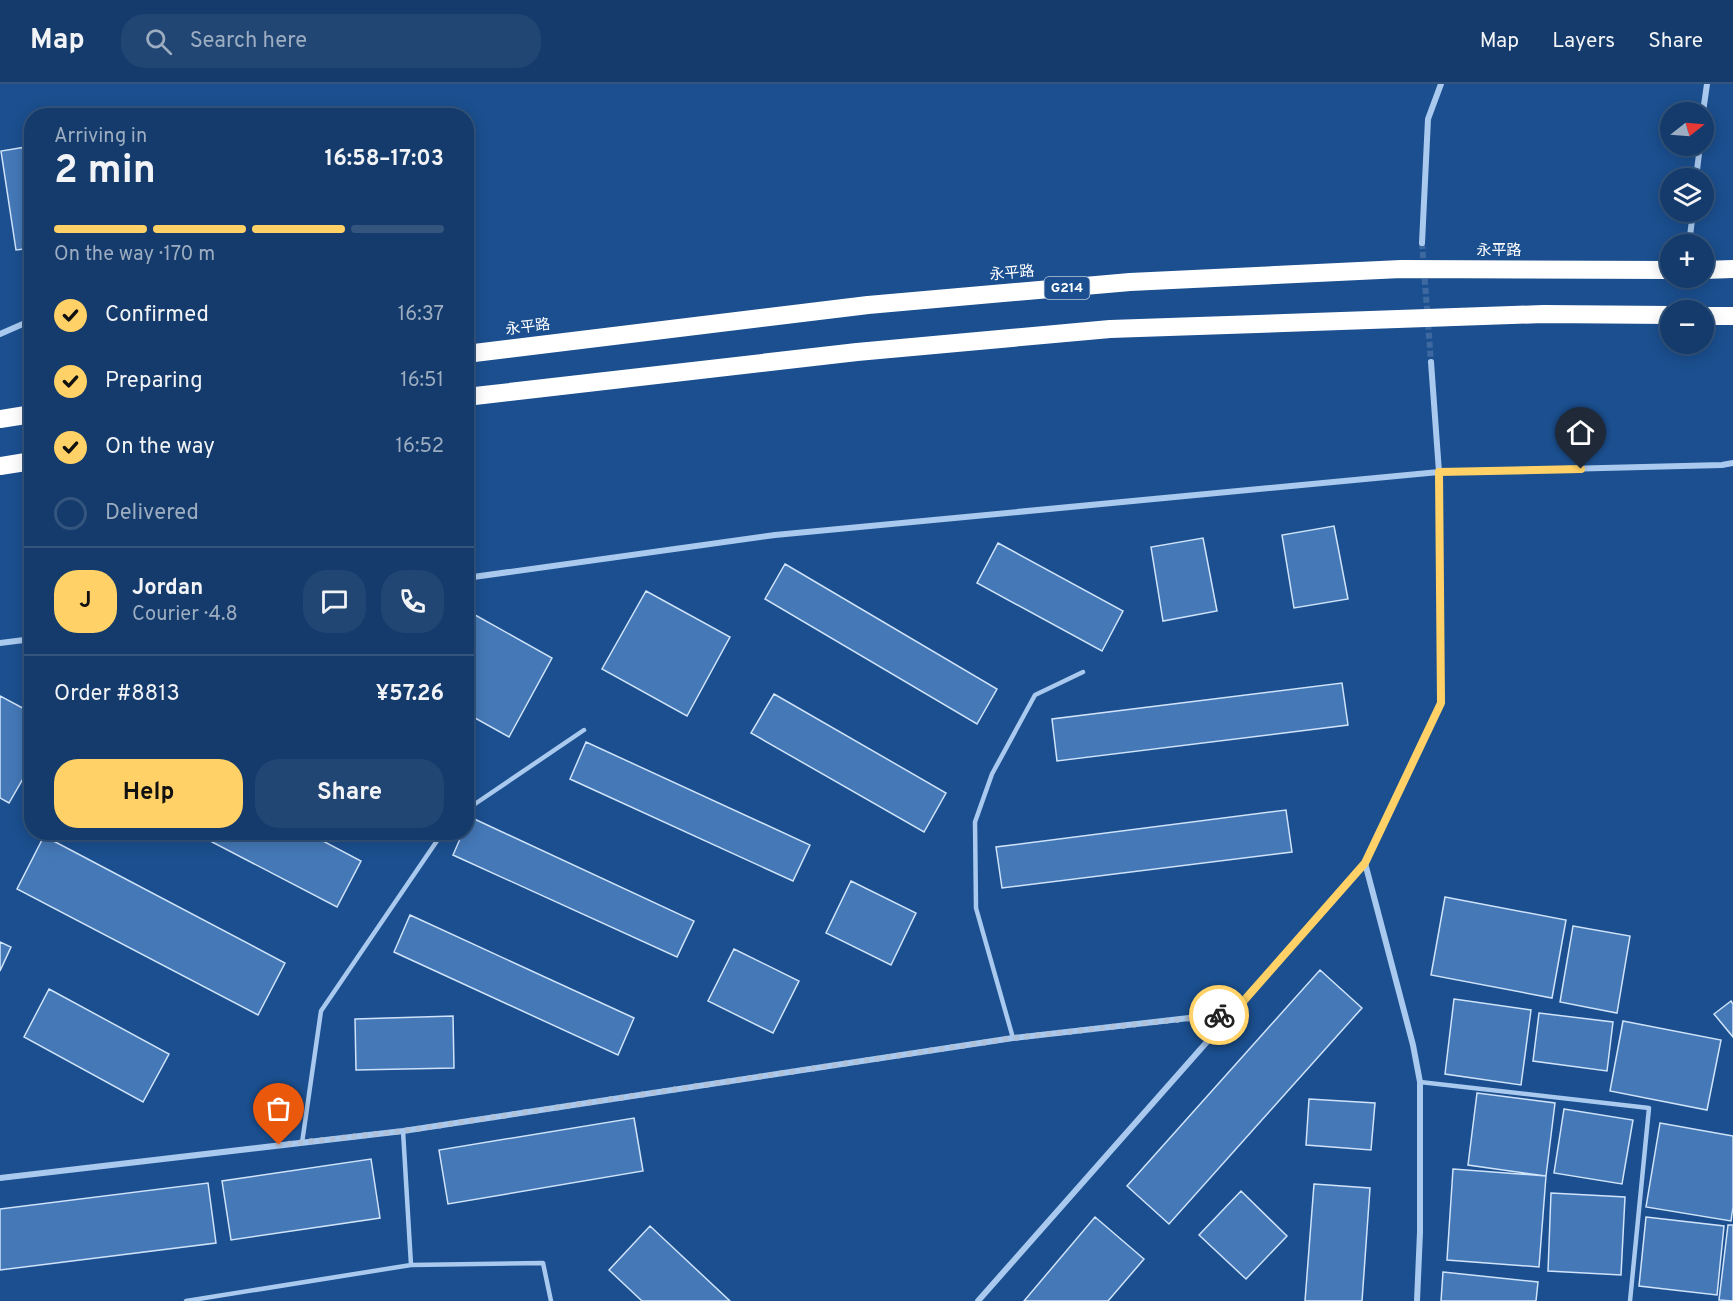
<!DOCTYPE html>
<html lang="en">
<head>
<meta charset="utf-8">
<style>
  :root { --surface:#143b6b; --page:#214673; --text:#f1f3f6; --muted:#9dadc1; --line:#33557e; --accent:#ffd166 }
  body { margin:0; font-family:Overpass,"Noto Sans SC",sans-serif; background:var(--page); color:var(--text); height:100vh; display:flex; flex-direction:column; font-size:22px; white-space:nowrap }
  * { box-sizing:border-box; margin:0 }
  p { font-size:20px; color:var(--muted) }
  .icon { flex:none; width:33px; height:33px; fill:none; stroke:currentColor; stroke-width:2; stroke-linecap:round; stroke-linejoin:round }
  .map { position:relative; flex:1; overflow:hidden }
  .side { position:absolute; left:24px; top:24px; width:450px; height:732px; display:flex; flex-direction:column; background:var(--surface); border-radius:24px; box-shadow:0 3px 15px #0003,0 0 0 2px var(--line) }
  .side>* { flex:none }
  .needle { width:39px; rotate:73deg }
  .buttons { position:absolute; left:1660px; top:18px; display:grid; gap:12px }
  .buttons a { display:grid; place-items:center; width:54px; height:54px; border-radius:50%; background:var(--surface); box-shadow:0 3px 15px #0003,0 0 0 2px var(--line); font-size:30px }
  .pin { position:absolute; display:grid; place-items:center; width:51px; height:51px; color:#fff; margin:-62px -26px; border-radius:50% 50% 50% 0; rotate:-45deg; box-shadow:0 0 6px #0007 }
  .pin .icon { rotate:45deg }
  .courier { position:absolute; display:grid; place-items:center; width:60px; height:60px; margin:-30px; border:4px solid #ffd166; border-radius:50%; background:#fff; color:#222; box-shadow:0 2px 8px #0007 }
  .overview em { font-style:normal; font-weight:700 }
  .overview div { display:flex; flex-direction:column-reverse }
  .overview { display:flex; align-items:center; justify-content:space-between; height:102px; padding:0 30px }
  h1 { font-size:39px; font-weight:700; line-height:45px }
  .bar { display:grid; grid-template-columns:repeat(4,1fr); gap:9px 6px; align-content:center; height:72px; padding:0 30px }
  .bar i { height:8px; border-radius:4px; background:var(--line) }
  .bar .current { background:var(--accent) }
  .bar p { grid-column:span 4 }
  .line { display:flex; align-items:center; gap:15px; padding:0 30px; border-top:2px solid var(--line) }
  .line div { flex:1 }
  .round { display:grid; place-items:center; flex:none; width:63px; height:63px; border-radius:24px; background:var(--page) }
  ol { padding:0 30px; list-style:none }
  li { display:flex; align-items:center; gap:18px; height:66px }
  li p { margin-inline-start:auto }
  li .icon { padding:6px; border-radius:50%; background:var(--accent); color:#111; stroke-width:4 }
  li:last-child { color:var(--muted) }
  li i { width:33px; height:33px; border:3px solid var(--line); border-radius:50% }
  .primary-button { display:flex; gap:12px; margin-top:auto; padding:12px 30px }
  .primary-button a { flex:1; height:69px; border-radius:24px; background:var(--accent); color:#111; font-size:24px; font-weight:700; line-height:69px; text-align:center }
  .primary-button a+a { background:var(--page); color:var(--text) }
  header { display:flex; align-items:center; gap:36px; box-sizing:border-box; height:84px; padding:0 30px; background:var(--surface); border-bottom:2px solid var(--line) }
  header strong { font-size:28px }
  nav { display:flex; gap:33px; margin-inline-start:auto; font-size:21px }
  .search { width:420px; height:54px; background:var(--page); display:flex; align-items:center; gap:15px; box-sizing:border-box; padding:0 21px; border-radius:24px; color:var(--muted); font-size:22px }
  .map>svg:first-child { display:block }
  .building { fill:#4478b7; stroke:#cfe3fa; stroke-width:1.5 }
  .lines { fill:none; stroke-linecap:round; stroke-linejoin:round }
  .street-tunnel { stroke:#3d69a0; stroke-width:6; stroke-dasharray:6 3; stroke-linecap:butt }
  .lane { stroke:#a9c9ee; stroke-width:4.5 }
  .street { stroke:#a9c9ee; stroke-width:6 }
  .highway { stroke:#fff; stroke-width:18 }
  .done { stroke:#afc1d8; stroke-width:6; stroke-dasharray:0 10.8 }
  .route { stroke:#ffd166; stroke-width:8 }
  .labels { text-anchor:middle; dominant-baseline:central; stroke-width:4.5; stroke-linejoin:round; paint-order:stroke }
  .shield { fill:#1b4f8f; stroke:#bbcadd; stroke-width:1.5 }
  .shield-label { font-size:14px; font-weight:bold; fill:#fff }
  .street-label { font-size:15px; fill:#fff; stroke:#1b4f8f }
</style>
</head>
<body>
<header>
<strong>Map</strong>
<div class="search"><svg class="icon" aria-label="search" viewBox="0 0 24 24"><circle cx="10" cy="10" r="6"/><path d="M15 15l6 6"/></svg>Search here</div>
<nav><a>Map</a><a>Layers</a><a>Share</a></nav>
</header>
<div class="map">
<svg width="1733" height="1217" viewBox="0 0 1733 1217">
  <rect width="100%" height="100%" fill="#1b4f8f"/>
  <path class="building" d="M 32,62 L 32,164 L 16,166 L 1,67 Z
    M 1334,442 L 1348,515 L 1294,524 L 1282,451 Z
    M 1203,454 L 1217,527 L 1163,537 L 1151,463 Z
    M 998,459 L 1123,527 L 1102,567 L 977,499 Z
    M 785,480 L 997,605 L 977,640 L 765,515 Z
    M 646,507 L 730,553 L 687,632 L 602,585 Z
    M 468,527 L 552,574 L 509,653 L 466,629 Z
    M 1342,599 L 1348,641 L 1057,677 L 1052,635 Z
    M 774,610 L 946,709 L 924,748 L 751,649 Z
    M 0,612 L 32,629 L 32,679 L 9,719 L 0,714 Z
    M 586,658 L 810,761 L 793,797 L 570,695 Z
    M 1286,726 L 1292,768 L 1002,804 L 996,763 Z
    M 470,733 L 694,837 L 677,873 L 453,771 L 463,748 L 466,748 L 466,742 Z
    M 193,748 L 306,748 L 361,777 L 337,823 Z
    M 44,752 L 285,879 L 258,931 L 17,805 Z
    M 851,797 L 916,829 L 891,881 L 826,849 Z
    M 1445,813 L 1566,836 L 1552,914 L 1431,891 Z
    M 410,831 L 634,934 L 618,971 L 394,868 Z
    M 1573,842 L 1630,852 L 1617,929 L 1560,918 Z
    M 0,858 L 11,863 L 0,887 Z
    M 734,865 L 799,897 L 773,949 L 708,917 Z
    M 1320,886 L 1362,924 L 1169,1140 L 1127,1102 Z
    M 49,905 L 169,970 L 143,1018 L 24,953 Z
    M 1454,915 L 1531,926 L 1521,1001 L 1445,990 Z
    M 1731,917 L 1733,920 L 1733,953 L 1714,930 Z
    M 1539,929 L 1613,938 L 1607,987 L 1533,977 Z
    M 453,932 L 454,984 L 356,986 L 355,935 Z
    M 1623,937 L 1721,956 L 1707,1026 L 1610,1007 Z
    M 1477,1009 L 1555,1019 L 1546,1092 L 1468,1081 Z
    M 1309,1015 L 1375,1019 L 1371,1066 L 1306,1061 Z
    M 1564,1025 L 1633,1036 L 1622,1100 L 1554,1089 Z
    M 634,1034 L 643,1087 L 448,1120 L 439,1066 Z
    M 1660,1039 L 1733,1052 L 1733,1123 L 1731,1137 L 1646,1123 Z
    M 371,1075 L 380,1134 L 231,1156 L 222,1097 Z
    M 1453,1085 L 1546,1092 L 1539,1183 L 1447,1176 Z
    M 208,1099 L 216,1159 L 0,1186 L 0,1125 Z
    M 1314,1100 L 1370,1104 L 1362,1217 L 1305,1217 Z
    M 1241,1107 L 1287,1152 L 1246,1195 L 1199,1151 Z
    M 1551,1109 L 1625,1113 L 1621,1191 L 1548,1187 Z
    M 1095,1133 L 1144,1175 L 1108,1217 L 1024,1217 Z
    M 1646,1133 L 1724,1142 L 1717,1211 L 1639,1202 Z
    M 1728,1141 L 1733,1141 L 1733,1217 L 1719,1216 Z
    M 650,1142 L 730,1217 L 642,1217 L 609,1186 Z
    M 1443,1188 L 1538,1198 L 1536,1217 L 1441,1217 Z"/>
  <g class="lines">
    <path class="street-tunnel" d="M 1422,159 L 1431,278"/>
    <path class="lane" d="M 466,726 L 584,646
      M 1013,954 L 976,824 L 975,738 L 992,690 L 1035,611 L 1083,588
      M 1420,998 L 1649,1024 L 1630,1217
      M 403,1047 L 411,1181 L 543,1179 L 551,1217
      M 302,1059 L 321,927 L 443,748
      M 186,1217 L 411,1181"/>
    <path class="street" d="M 1703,28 L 1707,0
      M 1696,94 L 1700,62
      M 1422,159 L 1428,35 L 1441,0
      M 1689,160 L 1693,128
      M 0,250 L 32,236
      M 466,494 L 775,451 L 1439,388 L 1431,278
      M 0,559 L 32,555
      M 1365,779 L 1413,961 L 1420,998 L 1420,1148 L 1417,1217
      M 0,1094 L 403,1047 L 1013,954 L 1233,929
      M 978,1217 L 1365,779 L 1441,619 L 1439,388 L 1722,381 L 1733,379"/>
    <path class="highway" d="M 1704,186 L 1733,185
      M 1704,232 L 1733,232
      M 466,270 L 868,221 L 1130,198 L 1401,185 L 1671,186
      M 466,313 L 857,268 L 1110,245 L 1543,230 L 1671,231
      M 0,335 L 32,330
      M 0,382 L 32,377"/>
  </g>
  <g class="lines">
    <path class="done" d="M 279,1061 L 403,1047 L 1013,954 L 1219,931"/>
    <path class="route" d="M 1219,931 L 1233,929 L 1365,779 L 1441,619 L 1439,388 L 1581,385"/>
  </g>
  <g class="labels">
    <rect class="shield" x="1044.5" y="193" width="45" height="22" rx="4.5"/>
    <g class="shield-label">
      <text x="1067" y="204">G214</text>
    </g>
    <g class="street-label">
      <text x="1499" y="167">永平路</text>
      <text transform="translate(1012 190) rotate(-5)">永平路</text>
      <text transform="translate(528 244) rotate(-7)">永平路</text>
    </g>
  </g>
</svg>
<div class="buttons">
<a><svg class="needle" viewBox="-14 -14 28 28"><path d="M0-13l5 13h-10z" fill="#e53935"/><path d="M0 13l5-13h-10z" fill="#9dadc1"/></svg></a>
<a><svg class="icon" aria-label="layers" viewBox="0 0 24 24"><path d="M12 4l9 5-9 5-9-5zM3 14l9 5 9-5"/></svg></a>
<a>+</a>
<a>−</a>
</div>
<div class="pin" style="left:279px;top:1061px;background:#ea580c"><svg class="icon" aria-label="bag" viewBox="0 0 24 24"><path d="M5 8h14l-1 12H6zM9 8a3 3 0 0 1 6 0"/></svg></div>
<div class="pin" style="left:1581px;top:385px;background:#1f2937"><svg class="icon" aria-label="home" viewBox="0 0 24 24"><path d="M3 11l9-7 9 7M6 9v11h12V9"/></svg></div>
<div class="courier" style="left:1219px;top:931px"><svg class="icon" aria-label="bike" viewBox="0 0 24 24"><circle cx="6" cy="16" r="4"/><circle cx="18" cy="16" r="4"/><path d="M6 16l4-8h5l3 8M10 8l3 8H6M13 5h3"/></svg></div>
<section class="side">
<div class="overview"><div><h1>2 min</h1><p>Arriving in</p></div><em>16:58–17:03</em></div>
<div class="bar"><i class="current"></i><i class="current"></i><i class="current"></i><i></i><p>On the way · 170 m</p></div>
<ol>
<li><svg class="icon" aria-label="check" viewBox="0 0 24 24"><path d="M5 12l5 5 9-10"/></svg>Confirmed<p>16:37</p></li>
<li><svg class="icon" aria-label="check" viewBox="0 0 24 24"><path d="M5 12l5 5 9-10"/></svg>Preparing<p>16:51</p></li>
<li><svg class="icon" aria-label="check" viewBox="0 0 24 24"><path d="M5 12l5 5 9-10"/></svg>On the way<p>16:52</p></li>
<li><i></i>Delivered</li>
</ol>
<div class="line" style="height:108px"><b class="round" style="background:var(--accent);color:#111">J</b><div><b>Jordan</b><p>Courier · 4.8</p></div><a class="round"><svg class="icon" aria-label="chat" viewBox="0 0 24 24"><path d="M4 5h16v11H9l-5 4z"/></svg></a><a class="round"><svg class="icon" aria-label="phone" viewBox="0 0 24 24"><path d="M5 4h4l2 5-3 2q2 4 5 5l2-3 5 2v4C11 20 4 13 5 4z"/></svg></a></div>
<div class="line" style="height:78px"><div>Order #8813</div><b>¥57.26</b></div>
<div class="primary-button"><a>Help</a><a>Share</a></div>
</section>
</div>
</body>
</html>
